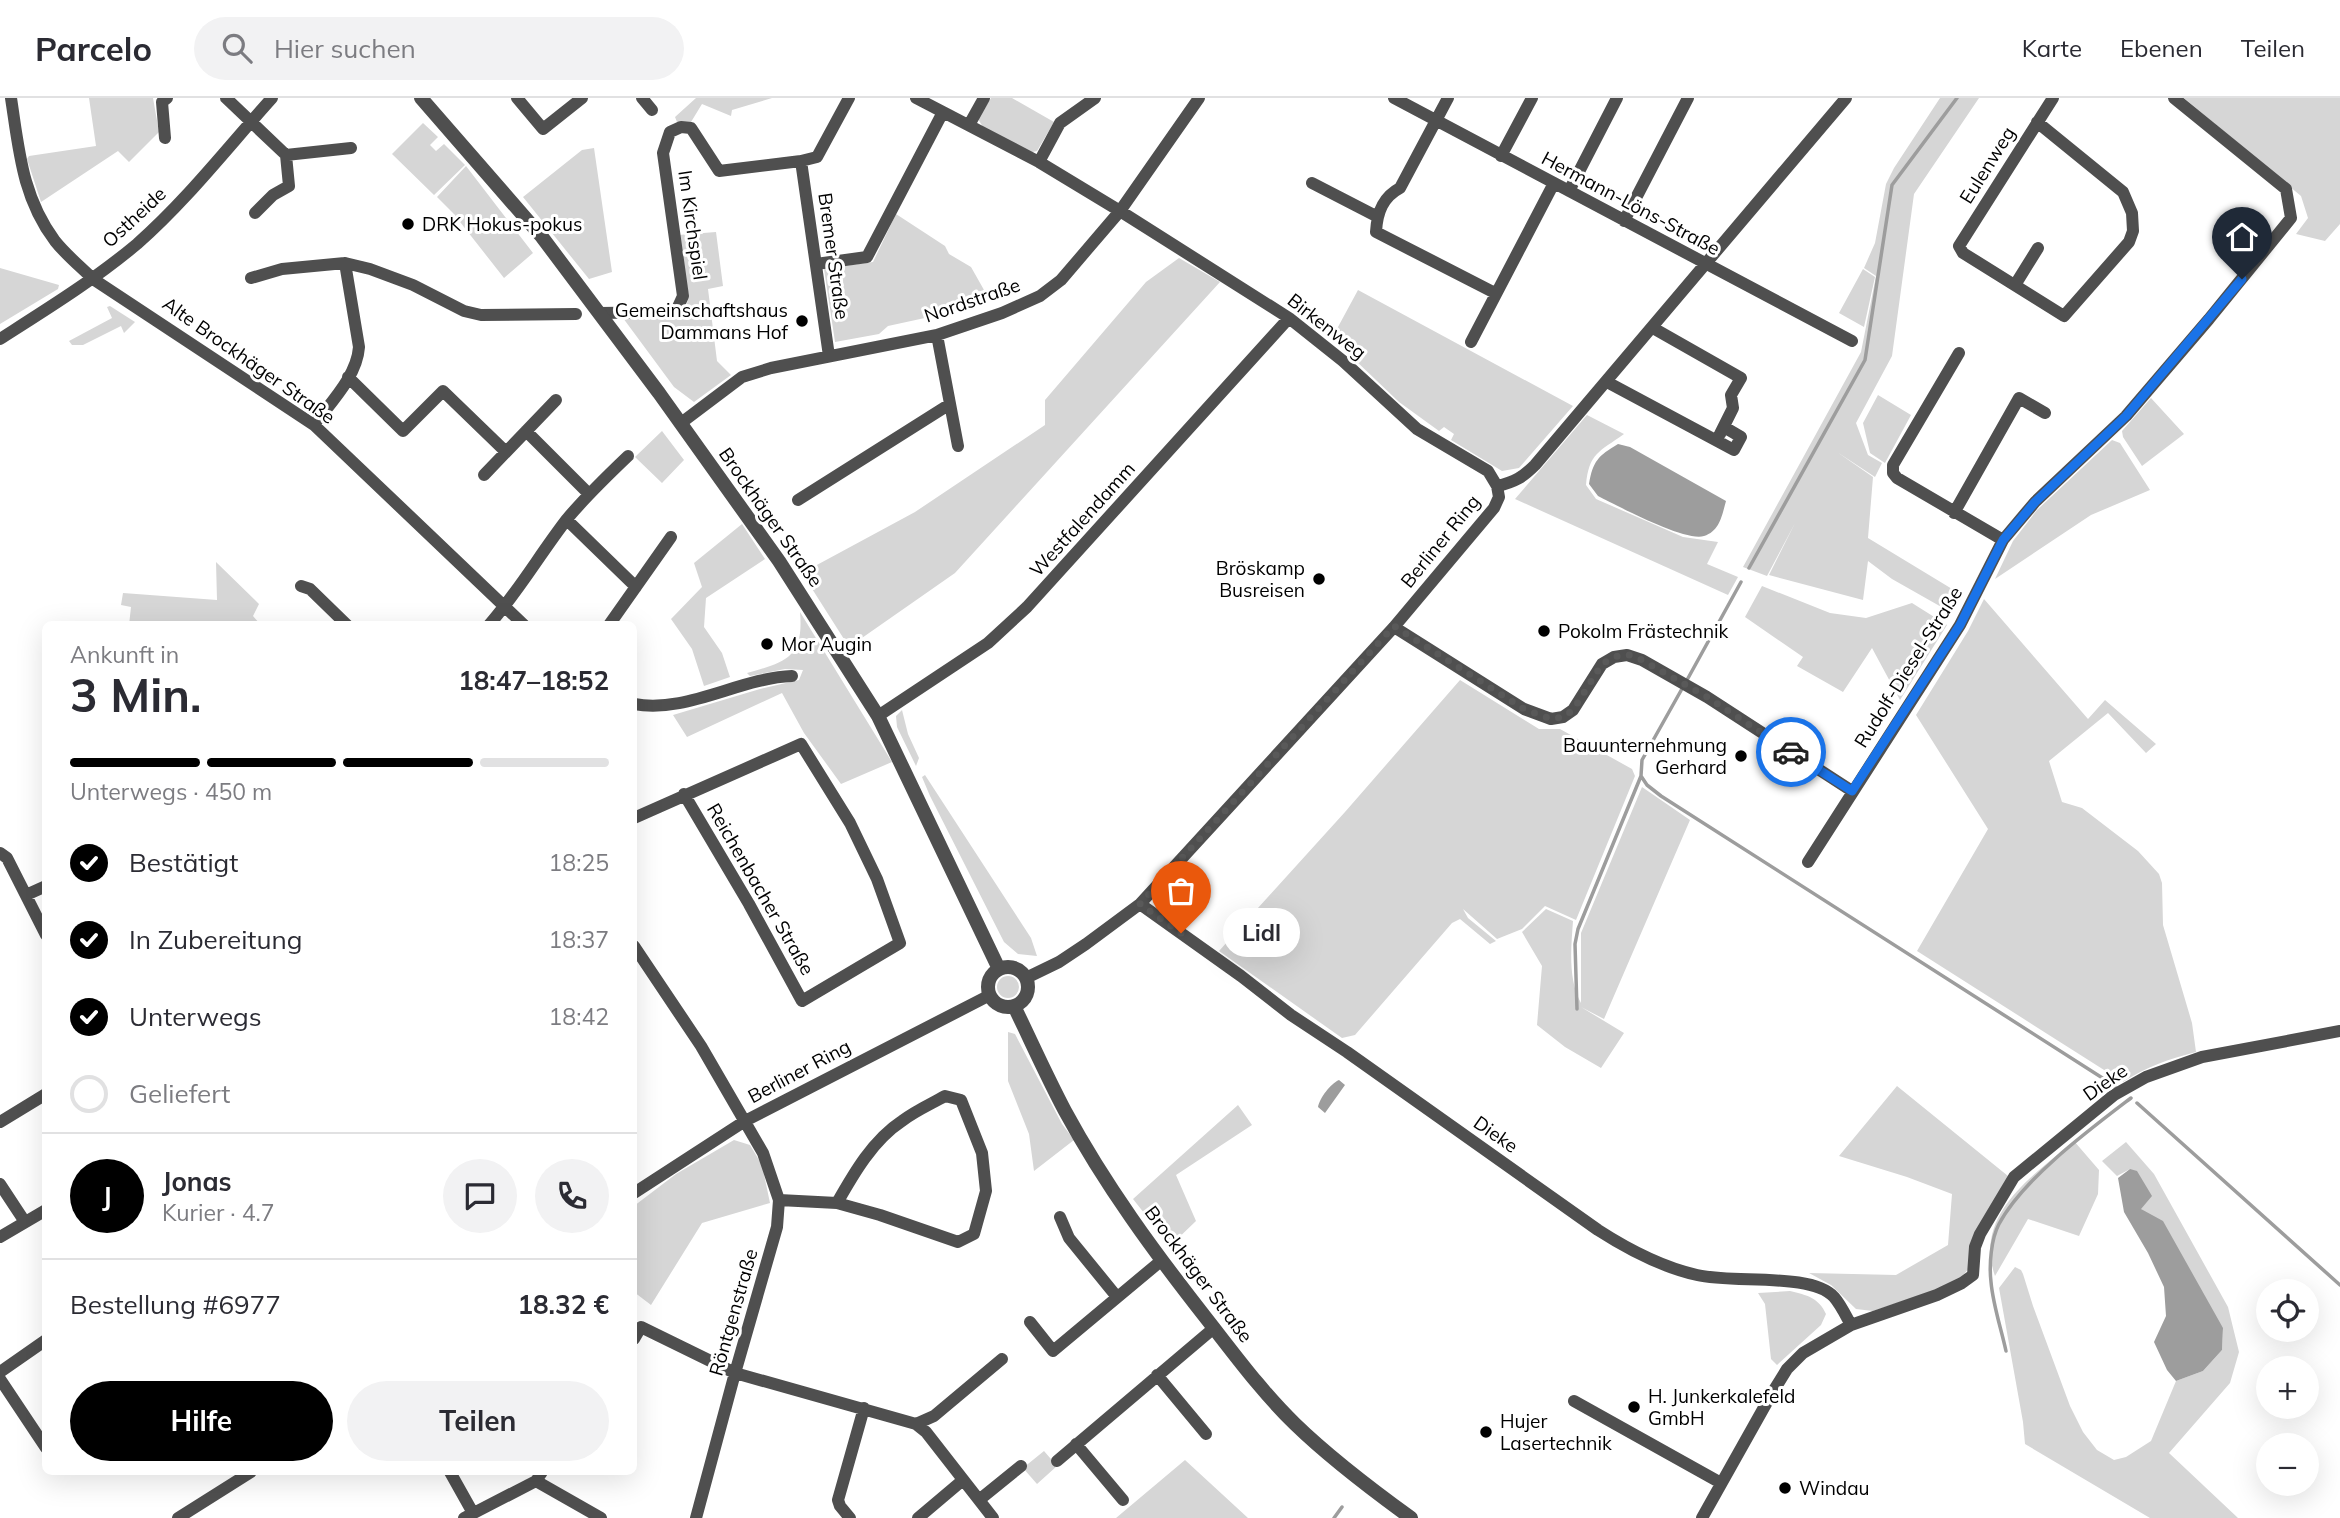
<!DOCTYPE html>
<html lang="de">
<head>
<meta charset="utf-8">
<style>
  body { margin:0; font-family:Mulish,sans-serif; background:#f2f2f3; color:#2b2b33; height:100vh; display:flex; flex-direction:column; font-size:26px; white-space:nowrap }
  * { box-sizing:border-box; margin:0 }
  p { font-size:23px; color:#7c7c81 }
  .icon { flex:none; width:38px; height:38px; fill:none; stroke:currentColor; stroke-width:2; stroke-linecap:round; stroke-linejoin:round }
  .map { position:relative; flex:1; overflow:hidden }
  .details { position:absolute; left:42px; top:523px; width:595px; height:854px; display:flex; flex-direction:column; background:#fff; border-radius:10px; box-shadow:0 7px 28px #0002 }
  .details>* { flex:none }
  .controls { position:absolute; left:2256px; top:1181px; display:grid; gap:14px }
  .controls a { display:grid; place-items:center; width:63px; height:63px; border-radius:50%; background:#fff; box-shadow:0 7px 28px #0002; font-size:35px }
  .pin { position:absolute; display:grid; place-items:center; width:60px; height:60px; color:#fff; margin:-72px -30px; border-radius:50% 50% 50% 0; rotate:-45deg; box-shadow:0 0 7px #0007 }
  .pin .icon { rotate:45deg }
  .courier { position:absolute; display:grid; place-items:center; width:70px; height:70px; margin:-35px; border:5px solid #1a73e8; border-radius:50%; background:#fff; color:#222; box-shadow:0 2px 9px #0007 }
  .bubble { position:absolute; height:49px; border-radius:24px; background:#fff; box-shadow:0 7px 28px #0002; font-size:23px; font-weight:700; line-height:49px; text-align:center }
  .headline em { font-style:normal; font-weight:700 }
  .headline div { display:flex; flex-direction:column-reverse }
  .headline { display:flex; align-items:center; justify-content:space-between; height:119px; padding:0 28px }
  h1 { font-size:46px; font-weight:700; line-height:52px }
  .bar { display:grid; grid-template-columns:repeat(4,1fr); gap:10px 7px; align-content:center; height:84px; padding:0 28px }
  .bar i { height:9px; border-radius:5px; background:#e1e1e2 }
  .bar .selected { background:#000 }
  .bar p { grid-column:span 4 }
  .line { display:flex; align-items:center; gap:18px; padding:0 28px; border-top:2px solid #e1e1e2 }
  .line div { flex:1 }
  .round { display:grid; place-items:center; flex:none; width:74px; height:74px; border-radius:37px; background:#f2f2f3 }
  ol { padding:0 28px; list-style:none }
  li { display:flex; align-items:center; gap:21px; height:77px }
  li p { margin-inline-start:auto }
  li .icon { padding:7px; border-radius:50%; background:#000; color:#fff; stroke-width:4 }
  li:last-child { color:#7c7c81 }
  li i { width:38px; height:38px; border:4px solid #e1e1e2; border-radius:50% }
  .primary-button { display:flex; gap:14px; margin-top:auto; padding:14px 28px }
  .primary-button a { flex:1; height:80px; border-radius:42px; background:#000; color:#fff; font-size:28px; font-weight:700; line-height:80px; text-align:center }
  .primary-button a+a { background:#f2f2f3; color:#2b2b33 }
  header { display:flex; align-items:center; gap:42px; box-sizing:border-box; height:98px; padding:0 35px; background:#fff; border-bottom:2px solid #e1e1e2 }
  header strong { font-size:33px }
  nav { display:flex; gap:38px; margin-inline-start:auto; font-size:24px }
  .search { width:490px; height:63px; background:#f2f2f3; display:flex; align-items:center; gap:18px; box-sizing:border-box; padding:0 24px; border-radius:38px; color:#7c7c81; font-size:26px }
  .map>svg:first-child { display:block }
</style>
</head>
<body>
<header>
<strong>Parcelo</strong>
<div class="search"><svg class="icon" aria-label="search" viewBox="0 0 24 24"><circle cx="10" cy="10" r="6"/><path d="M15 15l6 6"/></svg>Hier suchen</div>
<nav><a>Karte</a><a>Ebenen</a><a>Teilen</a></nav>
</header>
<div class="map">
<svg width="2340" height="1420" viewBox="0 0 2340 1420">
  <rect width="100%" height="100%" fill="#fff"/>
  <!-- green -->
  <path fill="#d6d6d6" d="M89 0H153L159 34 129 64 118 53 41 104 27 61 29 58 96 48Z
    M696 0H772L732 12 731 18 702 6 691 24H677L675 19Z
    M991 0H1012L1054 24 1037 53 1028 55 983 29 978 21Z
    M1940 0H1979L1914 96 1892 258 1856 325 1868 357 1882 365 1875 379 1837 354 1873 379 1868 440 1962 497 1952 515 1892 481 1868 463 1863 502 1769 477 1795 425 1767 478 1743 469 1861 254 1876 178 1864 170 1875 145 1886 86 1894 70Z
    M2184 0H2340V126L2325 143 2296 136 2308 120 2301 98Z
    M423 25 438 39 430 47 436 53 444 46 465 67 434 97 392 56Z
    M594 50 612 174 589 181 523 99 582 52Z
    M466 68 533 155 504 180 453 115 437 99Z
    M896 116 945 148 949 156 971 169 988 199 934 218 888 228 879 236 835 244 824 171 873 164Z
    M716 134 723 188 708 191 717 263 731 277 694 304 674 289 623 220 683 218 689 199 678 137Z
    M1179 160 1220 184 955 475 849 549 802 475 915 414 1045 327V302L1146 184Z
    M0 170 59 187 58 191 0 226Z
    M1863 171 1875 179 1864 229 1839 215Z
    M1358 192 1573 308 1519 370 1502 373 1451 342 1454 336 1444 329 1439 333 1399 304 1332 240Z
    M110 208 135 224 124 235 121 228 83 247H72L69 243 112 220 107 209Z
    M1878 297 1911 317 1885 365 1870 355 1863 325Z
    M2151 300 2184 336 2142 368 2123 339 2122 333Z
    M1587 317 1624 336C1599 354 1589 355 1586 387L1596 401 1683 439 1718 444 1707 466 1738 479 1728 497 1515 401Z
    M662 333 684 362 662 385 635 359Z
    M2112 342 2120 345 2150 392 2091 417 1995 481 2013 443 2037 412Z
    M742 426 765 461 706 500 704 529 722 555 730 579 704 588 692 551 671 521 702 489 694 465Z
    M216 464 259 506 253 518 261 527H129L131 509 121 507 123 495 217 502Z
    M1762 488 1830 515 1866 520 1912 505 1947 527 1900 602 1872 550 1843 594 1797 568 1803 559 1745 519Z
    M1984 501 2088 621 2105 602 2156 646 2146 655 2108 615 2049 663 2062 704 2082 710 2138 753 2159 776 2162 785 2163 827 2192 925 2196 954C2169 961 2146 969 2123 984L1917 853 1988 731 1916 617 1968 533Z
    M800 514 892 664 841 686 804 635 782 595 687 639 673 617 760 591 799 582 803 572 785 571 750 578 747 575C786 564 804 560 800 514Z
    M1460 582 1539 631H1560L1632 671 1635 678 1576 822 1545 808 1522 831 1497 841 1463 811 1468 820 1496 843 1490 846 1460 821 1452 825 1355 937 1342 940 1219 853 1345 714Z
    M902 612 908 636 919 660 916 668 897 629 896 618Z
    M925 677 1031 840 1037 858 1018 856 1004 844 930 698 922 679Z
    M1642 689 1690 722 1604 921 1581 909 1624 935 1601 970 1565 949 1537 927 1542 868 1522 834 1546 811 1573 823C1571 850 1568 882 1581 905V835Z
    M997 889a11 11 0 1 1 22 0a11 11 0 1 1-22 0Z
    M1008 934 1015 936 1062 1026 1074 1042 1034 1073 1029 1036 1008 983Z
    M1897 988 2008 1078 1969 1170 1961 1180 1945 1189 1873 1213 1856 1211 1831 1187 1809 1175 1896 1177 1948 1147 1952 1096 1907 1079 1839 1058Z
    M1238 1007 1252 1027 1176 1077 1196 1123 1170 1148 1133 1101Z
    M734 1042 750 1047 762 1067 770 1105 702 1125 651 1207 634 1194V1108L676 1076Z
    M2074 1043 2099 1072 2098 1096 2079 1138 2028 1121 1995 1178C1973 1116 2034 1077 2074 1043Z
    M2126 1044 2154 1076 2228 1209 2239 1254 2230 1285 2169 1355 2238 1420H2150L2025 1346 2023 1324 1999 1190 2015 1169 2021 1172 2023 1176 2033 1208 2070 1308 2083 1334 2097 1352 2114 1362 2126 1359 2151 1343 2176 1283 2203 1273 2222 1252 2223 1231 2141 1111 2130 1071 2117 1078 2102 1063Z
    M1790 1193C1807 1197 1819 1200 1826 1216L1821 1227 1777 1267 1771 1261 1765 1206 1758 1195Z
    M1044 1353 1057 1368 1037 1386 1023 1370Z
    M1185 1362 1248 1420H1116Z"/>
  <!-- water -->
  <path fill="#9d9d9d" d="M1618 346 1630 349 1726 403C1722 417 1720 433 1704 438 1685 444 1618 408 1598 398L1589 386C1593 363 1598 358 1618 346Z
    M1339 982 1345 987 1325 1015 1318 1009C1320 1000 1330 986 1339 982Z
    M2130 1071 2137 1073 2152 1098 2141 1111 2163 1123 2223 1230 2222 1252 2203 1273 2176 1283 2167 1272 2154 1244 2166 1218 2164 1189 2148 1155 2124 1114 2118 1080Z"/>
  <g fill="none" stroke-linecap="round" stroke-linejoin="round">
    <!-- stream -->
    <path stroke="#9d9d9d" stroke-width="3.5" d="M1749 470 1865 262 1892 87 1957 0
      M1687 582 1741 484
      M1683 589 1642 662 1641 678 1647 687 1661 698 2115 988
      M1577 911 1575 846 1578 831 1641 678
      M2137 1005 2340 1187
      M2006 1253C2001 1230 1993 1207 1991 1184 1989 1167 1991 1141 1999 1126 2023 1081 2089 1032 2131 1000
      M1334 1420 1342 1409"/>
    <!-- minor -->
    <path stroke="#4f4f4f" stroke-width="12" d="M11 0C19 52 22 99 55 143 66 157 81 169 93 181L314 327 524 527
      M226 0 286 57 289 88 273 97 255 115
      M517 0 543 31 582 0
      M642 0 652 12
      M916 0 1039 64 1120 113 1289 220 1343 263 1417 331 1488 373 1497 388 1499 399 1494 410 1394 529 1140 806 1086 846 1059 864 1026 880
      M1394 0 1852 243
      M1448 0 1400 90C1383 99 1377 114 1376 134L1495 195
      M2037 24 2123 94 2132 115 2133 133 2129 144 2064 218 1963 155 1959 148 2053 0
      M969 27 984 0
      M165 40 162 4 167 0
      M286 57 351 50
      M1501 58 1532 0
      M801 63 829 258
      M1039 64 1060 25 1095 0
      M1312 85 1376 118
      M1569 93 1617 0
      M1624 123 1688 0
      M816 166 867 159 943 14
      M251 180 282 171 345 165 370 171 413 187 464 213 481 217 576 216
      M2015 187 2038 150
      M600 215 672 214 678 209 683 198 663 55 670 34 681 29 691 30 719 73 801 63 817 59 849 0
      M1653 230 1741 280 1731 297 1733 310 1720 336
      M937 237 958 348
      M0 241C47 211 94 182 137 146 187 102 228 49 272 0
      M1471 244 1554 85
      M1959 255 1893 367V375L1897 380 2003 442
      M348 279 403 333 443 293 506 354
      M1607 284 1734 352 1741 339 1724 329
      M681 325 742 279 771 270 937 237 1002 215 1040 198 1061 182 1120 113 1199 0
      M314 327C331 304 357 278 359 249L345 165
      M526 333 589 396
      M484 377 556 302
      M1497 388C1515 384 1523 379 1535 367L1846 0
      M798 402 950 306
      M1954 415 2019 300 2045 315
      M567 422 636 489
      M301 488 310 491 347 527
      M489 527C518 494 540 456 567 421 586 398 607 378 628 358
      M609 527 671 439
      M1394 529 1524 611 1551 621 1563 619 1573 612 1602 566 1614 559 1627 557 1642 562 1707 599 1852 693
      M634 606C686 616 739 580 792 578
      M878 618 988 545 1027 509 1289 220
      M634 720 801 646 850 725 877 781 900 845 802 903 749 806 684 696
      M0 755 7 760 46 837
      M1808 764 1960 527 2003 442 2035 404 2126 318 2209 221 2291 120 2286 91 2174 0
      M26 797 46 788
      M1140 806 1241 878 1291 917 1347 954 1598 1132C1629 1152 1661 1169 1697 1177 1733 1186 1811 1174 1834 1199 1841 1207 1846 1218 1851 1227
      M634 848 701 948 763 1055 779 1102 777 1129 735 1275 696 1420
      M0 1024 46 996
      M0 1086 25 1124
      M634 1095 745 1023 990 897
      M779 1102 837 1105 880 1117 958 1144 974 1136 986 1093 982 1055 961 1002 945 998C931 1006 915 1013 902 1023 873 1042 854 1075 837 1105
      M1060 1119 1069 1140 1117 1199
      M0 1139 46 1112
      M1030 1224 1053 1253 1162 1162
      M634 1241 641 1229 735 1275 916 1326 934 1318 1002 1261
      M0 1274 46 1242
      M1157 1277 1206 1336
      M0 1281 46 1350
      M1574 1303 1721 1385
      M916 1326 926 1334 993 1420
      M1076 1346 1123 1402
      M1057 1363 1214 1230
      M450 1374 473 1415
      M536 1383 601 1420
      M979 1402 1021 1368
      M178 1420 251 1374
      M464 1420 536 1383 542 1374
      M850 1420 840 1408 838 1402 864 1310
      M918 1420 963 1382
      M1702 1420 1771 1297 1787 1271 1803 1255 1851 1227 1937 1197 1962 1185 1973 1177 1975 1149 1980 1136 2014 1079 2114 997 2146 979 2202 959 2340 933"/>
    <!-- tertiary -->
    <path stroke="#4f4f4f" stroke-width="14" d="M421 0 542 139 659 295 779 463 878 618 999 871
      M988 889a20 20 0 1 1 40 0a20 20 0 1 1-40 0Z
      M1014 908C1031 943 1047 979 1065 1013 1105 1087 1155 1155 1206 1220 1235 1257 1262 1294 1295 1326 1331 1361 1371 1391 1411 1420"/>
  </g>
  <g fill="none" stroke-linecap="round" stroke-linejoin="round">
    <!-- done -->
    <path stroke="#595959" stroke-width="7" stroke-dasharray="0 12.6" d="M1181 835 1140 806 1394 528 1524 611 1551 621 1563 619 1573 612 1602 566 1614 559 1627 556 1642 562 1707 599 1791 654"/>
    <!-- route -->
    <path stroke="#1a73e8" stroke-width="9" d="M1791 654 1852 693 1960 527 2003 442 2035 404 2126 318 2242 181"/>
  </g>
  <!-- markers -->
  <g fill="#000" stroke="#fff" stroke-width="2.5">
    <circle cx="408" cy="126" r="7"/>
    <circle cx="802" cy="223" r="7"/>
    <circle cx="1319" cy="481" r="7"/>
    <circle cx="1544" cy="533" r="7"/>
    <circle cx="767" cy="546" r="7"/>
    <circle cx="1741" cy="658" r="7"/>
    <circle cx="1634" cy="1309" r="7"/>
    <circle cx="1486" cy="1334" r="7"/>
    <circle cx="1785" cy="1390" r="7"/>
  </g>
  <g text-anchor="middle" stroke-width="6" stroke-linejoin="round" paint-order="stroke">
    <!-- street labels -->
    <g font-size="19" fill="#000" stroke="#fff">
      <text transform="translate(1987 67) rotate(-58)" y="7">Eulenweg</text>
      <text transform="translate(1631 105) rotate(28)" y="7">Hermann-Löns-Straße</text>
      <text transform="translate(134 119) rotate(-43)" y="7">Ostheide</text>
      <text transform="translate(693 127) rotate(82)" y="7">Im Kirchspiel</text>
      <text transform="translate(834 158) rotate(82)" y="7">Bremer Straße</text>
      <text transform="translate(972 202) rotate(-19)" y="7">Nordstraße</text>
      <text transform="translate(1327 228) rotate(38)" y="7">Birkenweg</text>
      <text transform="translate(249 262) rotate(35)" y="7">Alte Brockhäger Straße</text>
      <text transform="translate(771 419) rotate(55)" y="7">Brockhäger Straße</text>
      <text transform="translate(1082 421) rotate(-48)" y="7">Westfalendamm</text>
      <text transform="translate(1440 443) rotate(-51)" y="7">Berliner Ring</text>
      <text transform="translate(1908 569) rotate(-58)" y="7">Rudolf-Diesel-Straße</text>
      <text transform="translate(761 791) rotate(60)" y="7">Reichenbacher Straße</text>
      <text transform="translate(799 973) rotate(-28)" y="7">Berliner Ring</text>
      <text transform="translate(2105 984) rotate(-35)" y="7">Dieke</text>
      <text transform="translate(1496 1036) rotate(35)" y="7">Dieke</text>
      <text transform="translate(1199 1176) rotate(53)" y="7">Brockhäger Straße</text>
      <text transform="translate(733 1214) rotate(-74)" y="7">Röntgenstraße</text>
    </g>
    <!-- poi labels -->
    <g font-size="19" fill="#000" stroke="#fff" text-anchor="start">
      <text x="422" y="133">DRK Hokus-pokus</text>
      <text x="788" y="219" text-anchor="end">Gemeinschaftshaus<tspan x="788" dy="22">Dammans Hof</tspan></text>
      <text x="1305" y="477" text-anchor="end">Bröskamp<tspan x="1305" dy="22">Busreisen</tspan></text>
      <text x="1558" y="540">Pokolm Frästechnik</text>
      <text x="781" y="553">Mor Augin</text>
      <text x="1727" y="654" text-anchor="end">Bauunternehmung<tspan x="1727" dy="22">Gerhard</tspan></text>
      <text x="1648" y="1305">H. Junkerkalefeld<tspan x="1648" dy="22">GmbH</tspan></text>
      <text x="1500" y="1330">Hujer<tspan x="1500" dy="22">Lasertechnik</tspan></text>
      <text x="1799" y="1397">Windau</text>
    </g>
  </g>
</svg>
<div class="controls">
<a><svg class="icon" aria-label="locate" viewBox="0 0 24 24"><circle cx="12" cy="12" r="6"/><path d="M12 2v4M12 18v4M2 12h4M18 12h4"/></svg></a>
<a>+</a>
<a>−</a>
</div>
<div class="pin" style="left:1181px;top:835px;background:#ea580c"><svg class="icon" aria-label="bag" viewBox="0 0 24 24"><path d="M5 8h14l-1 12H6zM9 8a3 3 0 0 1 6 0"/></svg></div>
<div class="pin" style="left:2242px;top:181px;background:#1f2937"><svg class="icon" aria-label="home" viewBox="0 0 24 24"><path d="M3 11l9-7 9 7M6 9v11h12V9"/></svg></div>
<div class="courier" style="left:1791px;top:654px"><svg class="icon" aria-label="car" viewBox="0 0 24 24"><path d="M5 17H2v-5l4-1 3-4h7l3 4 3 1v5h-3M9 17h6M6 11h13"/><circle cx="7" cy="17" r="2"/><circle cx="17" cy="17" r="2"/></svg></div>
<div class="bubble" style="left:1223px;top:810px;width:77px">Lidl</div>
<section class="details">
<div class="headline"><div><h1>3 Min.</h1><p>Ankunft in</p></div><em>18:47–18:52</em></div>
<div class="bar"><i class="selected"></i><i class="selected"></i><i class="selected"></i><i></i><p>Unterwegs · 450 m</p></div>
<ol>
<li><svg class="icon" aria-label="check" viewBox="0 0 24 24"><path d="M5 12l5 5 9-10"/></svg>Bestätigt<p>18:25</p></li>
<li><svg class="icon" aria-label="check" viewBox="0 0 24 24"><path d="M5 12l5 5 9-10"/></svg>In Zubereitung<p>18:37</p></li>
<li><svg class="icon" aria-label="check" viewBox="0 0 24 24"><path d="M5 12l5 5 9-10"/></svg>Unterwegs<p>18:42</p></li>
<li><i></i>Geliefert</li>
</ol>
<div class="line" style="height:126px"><b class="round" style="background:#000;color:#fff">J</b><div><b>Jonas</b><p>Kurier · 4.7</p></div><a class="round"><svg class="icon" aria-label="chat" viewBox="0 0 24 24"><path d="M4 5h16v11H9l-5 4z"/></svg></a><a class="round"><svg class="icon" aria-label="phone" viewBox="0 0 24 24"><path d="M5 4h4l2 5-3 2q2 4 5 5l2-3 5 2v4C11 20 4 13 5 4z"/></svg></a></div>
<div class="line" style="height:91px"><div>Bestellung #6977</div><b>18.32 €</b></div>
<div class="primary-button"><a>Hilfe</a><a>Teilen</a></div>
</section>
</div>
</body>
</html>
